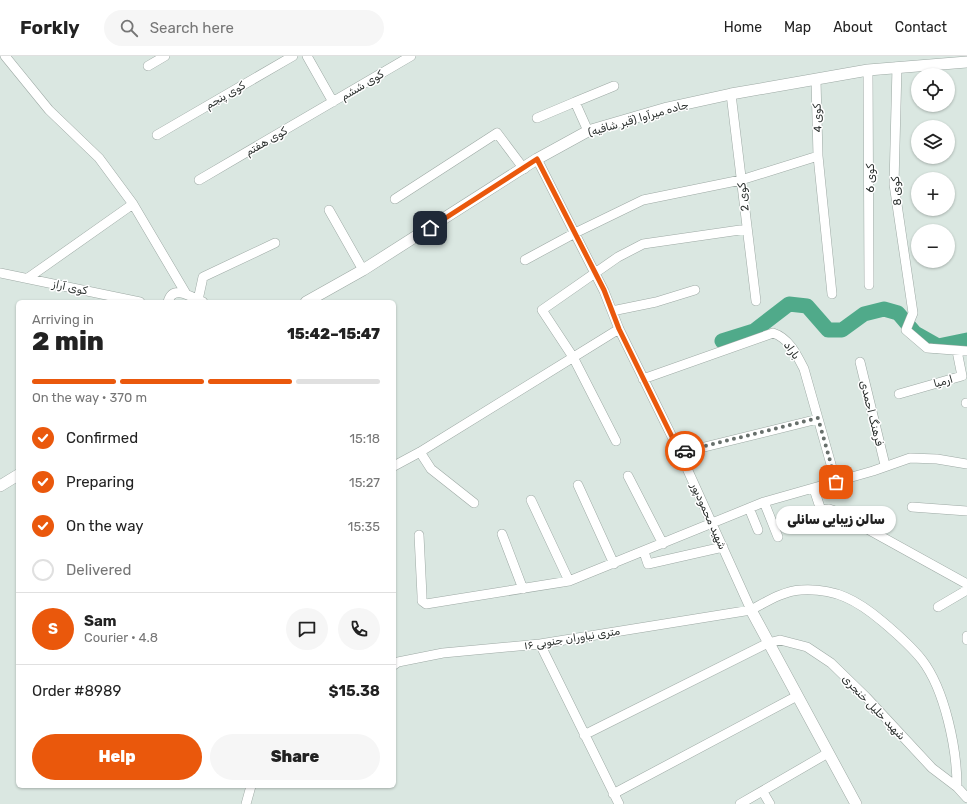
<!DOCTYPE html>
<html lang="en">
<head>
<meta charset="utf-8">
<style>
  body { margin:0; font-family:Rubik,Vazirmatn,sans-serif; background:#f6f6f6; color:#222; height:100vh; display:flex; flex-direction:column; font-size:15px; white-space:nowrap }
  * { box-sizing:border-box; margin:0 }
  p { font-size:13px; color:#767676 }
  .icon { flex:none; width:22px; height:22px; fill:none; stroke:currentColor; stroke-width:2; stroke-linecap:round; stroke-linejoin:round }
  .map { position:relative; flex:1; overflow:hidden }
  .sheet { position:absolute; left:16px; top:244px; width:380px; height:488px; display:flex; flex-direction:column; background:#fff; border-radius:6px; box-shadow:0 1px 3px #0004 }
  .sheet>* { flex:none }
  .controls { position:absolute; left:911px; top:12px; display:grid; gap:8px }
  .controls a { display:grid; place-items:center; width:44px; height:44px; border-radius:50%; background:#fff; box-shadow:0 1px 3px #0004; font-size:20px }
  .pin { position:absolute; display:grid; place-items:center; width:34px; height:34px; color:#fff; margin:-17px; border-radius:8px; box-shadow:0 2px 6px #0006 }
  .courier { position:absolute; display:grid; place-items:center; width:40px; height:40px; margin:-20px; border:3px solid #ea580c; border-radius:50%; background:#fff; color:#222; box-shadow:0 1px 5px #0007 }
  .bubble { position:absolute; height:28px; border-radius:14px; background:#fff; box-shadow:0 1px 3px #0004; font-size:13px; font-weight:800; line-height:28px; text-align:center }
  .overview em { font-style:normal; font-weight:800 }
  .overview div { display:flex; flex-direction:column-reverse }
  .overview { display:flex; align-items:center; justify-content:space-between; height:68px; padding:0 16px }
  h1 { font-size:26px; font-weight:800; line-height:30px }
  .bar { display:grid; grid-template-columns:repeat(4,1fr); gap:6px 4px; align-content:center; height:48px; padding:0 16px }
  .bar i { height:5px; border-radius:3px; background:#e0e0e0 }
  .bar .selected { background:#ea580c }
  .bar p { grid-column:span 4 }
  .line { display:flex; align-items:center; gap:10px; padding:0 16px; border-top:1px solid #e0e0e0 }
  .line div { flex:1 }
  .round { display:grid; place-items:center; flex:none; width:42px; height:42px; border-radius:21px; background:#f6f6f6 }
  ol { padding:0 16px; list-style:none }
  li { display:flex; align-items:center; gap:12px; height:44px }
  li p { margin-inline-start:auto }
  li .icon { padding:4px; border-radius:50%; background:#ea580c; color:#fff; stroke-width:4 }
  li:last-child { color:#767676 }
  li i { width:22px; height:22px; border:2px solid #e0e0e0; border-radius:50% }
  .cta { display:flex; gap:8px; margin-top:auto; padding:8px 16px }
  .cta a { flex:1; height:46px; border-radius:24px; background:#ea580c; color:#fff; font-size:16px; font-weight:800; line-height:46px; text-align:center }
  .cta a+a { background:#f6f6f6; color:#222 }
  header { display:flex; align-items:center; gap:24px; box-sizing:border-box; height:56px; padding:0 20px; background:#fff; border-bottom:1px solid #e0e0e0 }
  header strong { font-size:19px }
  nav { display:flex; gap:22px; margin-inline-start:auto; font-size:14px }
  .search { width:280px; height:36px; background:#f6f6f6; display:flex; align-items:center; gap:10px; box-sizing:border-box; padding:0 14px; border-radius:22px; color:#767676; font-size:15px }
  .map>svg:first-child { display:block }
</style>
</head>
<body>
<header>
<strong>Forkly</strong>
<div class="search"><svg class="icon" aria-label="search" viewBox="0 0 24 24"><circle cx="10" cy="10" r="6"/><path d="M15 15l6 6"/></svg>Search here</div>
<nav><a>Home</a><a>Map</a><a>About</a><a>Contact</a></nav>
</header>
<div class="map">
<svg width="967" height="748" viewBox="0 0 967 748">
  <rect width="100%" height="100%" fill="#dae7e1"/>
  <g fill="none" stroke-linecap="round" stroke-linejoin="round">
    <!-- river -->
    <path stroke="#50aa8a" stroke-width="15" d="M722 285 754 275 789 248 807 250 828 274H842L864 258 884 253 898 257 915 277 938 290 967 284"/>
    <!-- minor casing -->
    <g stroke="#9da9a4" stroke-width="10">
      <path id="minor" d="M5 0 49 54 99 102 133 148 185 236
        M307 0 333 46
        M148 10 165 0
        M897 11 894 128 913 257 906 274 927 292 967 295
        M868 14 869 229
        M816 24 818 100 832 238
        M731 38 756 245
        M575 46 614 30
        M537 62 575 46 588 75
        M157 79 293 0
        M537 103 604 235 619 273 680 397 751 554
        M199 124 411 0
        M395 143 497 77 524 113
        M329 154 363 214
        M525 204 575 177 643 144 741 124 818 100
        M0 217 140 246
        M28 222 133 148
        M198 244 203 221 275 187
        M168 246C173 227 193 242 203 246
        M612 255 656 246 695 234
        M860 306 885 409
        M643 323 773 277C789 282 797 299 804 313L836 426
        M899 338 962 320 957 295
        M966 347H967
        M616 385 573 301 542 254 618 201 643 188 747 173
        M420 396 431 413 474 447
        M680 397 818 363
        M394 410 420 396 619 273
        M628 420 663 488
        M578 429 614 508
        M814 433 827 473
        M531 444 569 525
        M764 446 778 481
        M912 451 967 455
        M749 452 758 474
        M821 454 829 453 835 455 967 528
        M502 478 523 533
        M419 479 422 540V545L426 548 569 525 764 446 873 415 910 402 937 403 967 408
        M644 496 648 508 723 491
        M938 551 967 534
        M967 580V584
        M540 588 619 748
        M394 609 398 606 443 597 540 588 751 554C766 546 783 535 801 534 835 532 857 544 883 566 896 577 911 590 922 604 945 634 957 693 957 731
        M584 679 768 587 780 584 807 591 831 607 866 641 932 712 957 731 967 742
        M763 736 770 748
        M613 738 797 640
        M246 748 251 730
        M740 748 828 697"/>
    </g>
    <!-- tertiary casing -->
    <g stroke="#9da9a4" stroke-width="12">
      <path id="tertiary" d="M306 246 363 214 537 103 588 75 667 52 731 38 868 14 967 6
        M0 430 18 419
        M751 554 856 748"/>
    </g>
    <!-- minor -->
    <use href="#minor" stroke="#fff" stroke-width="9"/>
    <!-- tertiary -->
    <use href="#tertiary" stroke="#fff" stroke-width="11"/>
  </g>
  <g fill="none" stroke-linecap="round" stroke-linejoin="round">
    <!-- done -->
    <path stroke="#676f6b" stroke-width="4" stroke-dasharray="0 7.2" d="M685 395 818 362 836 426"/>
    <!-- route -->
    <path stroke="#ea580c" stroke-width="5" d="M430 172 537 103 604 234 619 273 680 397 685 395"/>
  </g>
  <g text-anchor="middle" stroke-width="3" stroke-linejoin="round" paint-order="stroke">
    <!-- street labels -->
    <g font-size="11" fill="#292e2c" stroke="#fff">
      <text transform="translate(362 29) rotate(-31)" y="4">کوی ششم</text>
      <text transform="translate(225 39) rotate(-30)" y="4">کوی پنجم</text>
      <text transform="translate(638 62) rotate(-16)" y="4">جاده میرآوا (قبر شافیه)</text>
      <text transform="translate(817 62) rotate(-92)" y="4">کوی 4</text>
      <text transform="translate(266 85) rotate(-30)" y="4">کوی هفتم</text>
      <text transform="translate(870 122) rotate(-90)" y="4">کوی 6</text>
      <text transform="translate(896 135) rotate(-95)" y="4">کوی 8</text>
      <text transform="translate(743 141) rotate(-97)" y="4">کوی 2</text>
      <text transform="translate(70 231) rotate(12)" y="4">کوی آراز</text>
      <text transform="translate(792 294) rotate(54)" y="4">باراد</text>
      <text transform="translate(943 325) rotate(-16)" y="4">ارمیا</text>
      <text transform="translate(872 357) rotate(76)" y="4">فرهنگ احمدی</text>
      <text transform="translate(709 460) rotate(66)" y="4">شهید محمودپور</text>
      <text transform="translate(572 582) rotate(-9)" y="4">۱۶ متری نیاوران جنوبی</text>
      <text transform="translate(874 651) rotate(46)" y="4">شهید خلیل خنجری</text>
    </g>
  </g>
</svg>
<div class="controls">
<a><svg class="icon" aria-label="locate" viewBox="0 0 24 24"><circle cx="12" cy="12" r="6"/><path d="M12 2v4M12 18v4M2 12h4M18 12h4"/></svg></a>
<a><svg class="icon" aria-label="layers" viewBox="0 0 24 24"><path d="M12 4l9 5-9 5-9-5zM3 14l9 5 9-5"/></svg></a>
<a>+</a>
<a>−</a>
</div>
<div class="pin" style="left:836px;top:426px;background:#ea580c"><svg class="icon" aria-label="bag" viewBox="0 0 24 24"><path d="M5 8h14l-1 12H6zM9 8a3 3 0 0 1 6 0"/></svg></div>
<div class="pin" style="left:430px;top:172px;background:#1f2937"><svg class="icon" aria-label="home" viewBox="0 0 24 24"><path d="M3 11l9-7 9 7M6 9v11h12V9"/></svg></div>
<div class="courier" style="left:685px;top:395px"><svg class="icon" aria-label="car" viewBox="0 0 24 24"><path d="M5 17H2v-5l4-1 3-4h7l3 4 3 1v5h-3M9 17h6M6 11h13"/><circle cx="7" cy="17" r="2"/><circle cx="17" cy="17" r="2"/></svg></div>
<div class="bubble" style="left:776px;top:450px;width:120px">سالن زیبایی سانلی</div>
<section class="sheet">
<div class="overview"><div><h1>2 min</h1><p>Arriving in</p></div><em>15:42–15:47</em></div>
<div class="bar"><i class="selected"></i><i class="selected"></i><i class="selected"></i><i></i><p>On the way · 370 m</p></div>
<ol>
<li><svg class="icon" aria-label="check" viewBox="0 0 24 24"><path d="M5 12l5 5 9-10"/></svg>Confirmed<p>15:18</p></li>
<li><svg class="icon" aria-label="check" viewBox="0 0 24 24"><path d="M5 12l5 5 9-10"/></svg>Preparing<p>15:27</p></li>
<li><svg class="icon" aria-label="check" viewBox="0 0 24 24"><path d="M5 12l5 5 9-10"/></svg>On the way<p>15:35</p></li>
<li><i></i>Delivered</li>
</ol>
<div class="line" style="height:72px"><b class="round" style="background:#ea580c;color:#fff">S</b><div><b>Sam</b><p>Courier · 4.8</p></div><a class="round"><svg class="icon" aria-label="chat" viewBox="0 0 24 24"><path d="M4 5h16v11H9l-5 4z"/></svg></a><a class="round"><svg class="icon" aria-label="phone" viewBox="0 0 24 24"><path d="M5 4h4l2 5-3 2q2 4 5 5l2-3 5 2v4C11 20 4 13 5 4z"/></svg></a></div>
<div class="line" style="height:52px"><div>Order #8989</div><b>$15.38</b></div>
<div class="cta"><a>Help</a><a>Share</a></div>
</section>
</div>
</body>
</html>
